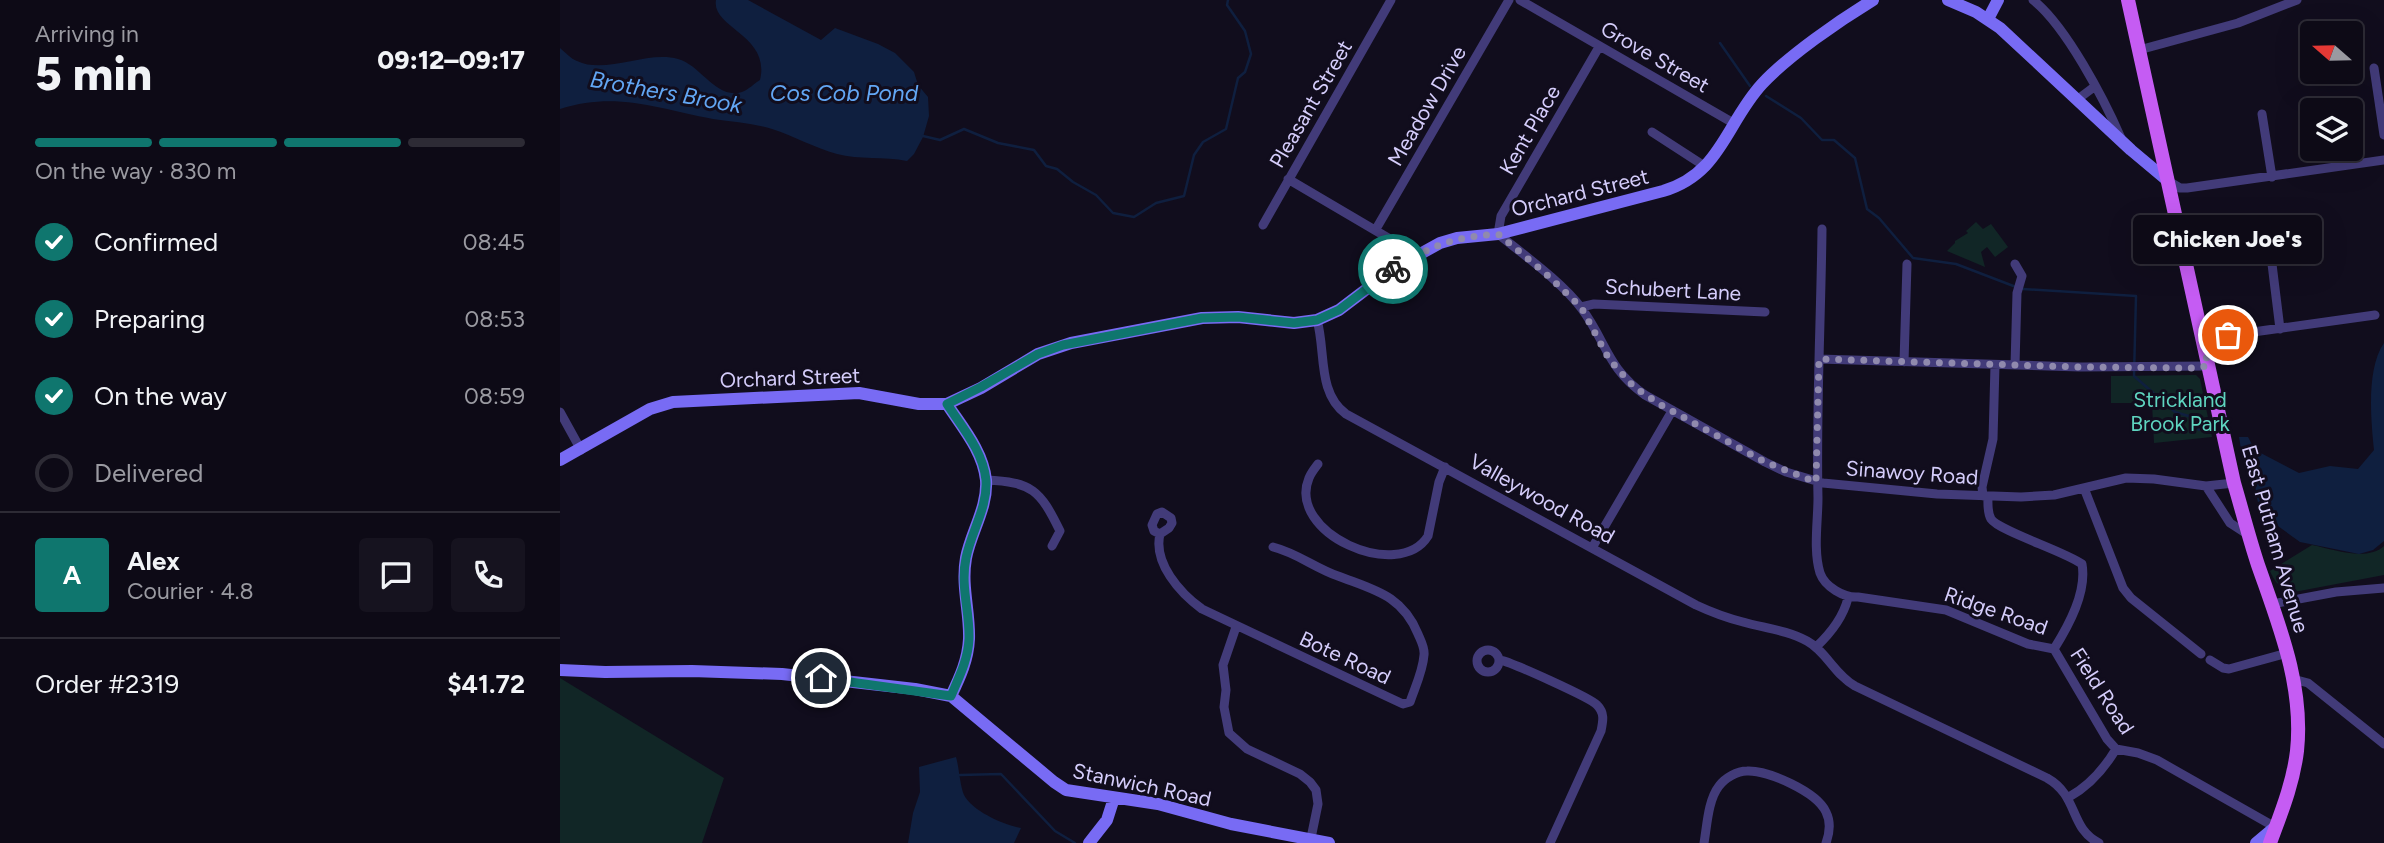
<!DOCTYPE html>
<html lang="en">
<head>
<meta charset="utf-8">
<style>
  body { margin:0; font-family:Figtree,sans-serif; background:#16131f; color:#f1f3f6; height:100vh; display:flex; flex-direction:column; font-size:26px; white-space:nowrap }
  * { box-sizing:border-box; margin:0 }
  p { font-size:23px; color:#9a9aa1 }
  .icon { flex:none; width:38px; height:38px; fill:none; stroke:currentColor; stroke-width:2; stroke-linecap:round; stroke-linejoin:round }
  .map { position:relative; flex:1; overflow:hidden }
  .details { display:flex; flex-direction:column; background:#0d0a16; width:560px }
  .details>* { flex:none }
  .needle { width:46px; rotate:290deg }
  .fabs { position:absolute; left:1740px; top:21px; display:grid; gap:14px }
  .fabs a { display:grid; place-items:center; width:63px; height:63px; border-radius:7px; background:#0d0a16; box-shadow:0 7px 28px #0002,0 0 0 2px #2d2b35; font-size:35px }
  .pin { position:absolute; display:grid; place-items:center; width:60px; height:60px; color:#fff; margin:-30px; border:4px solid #fff; border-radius:50%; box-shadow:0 2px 7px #0007 }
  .courier { position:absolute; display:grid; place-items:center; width:70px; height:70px; margin:-35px; border:5px solid #0f766e; border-radius:50%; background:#fff; color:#222; box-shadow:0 2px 9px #0007 }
  .bubble { position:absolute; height:49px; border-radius:7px; background:#0d0a16; box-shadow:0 7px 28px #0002,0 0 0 2px #2d2b35; font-size:23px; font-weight:800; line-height:49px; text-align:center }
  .overview em { font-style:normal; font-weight:800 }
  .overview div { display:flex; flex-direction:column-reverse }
  .overview { display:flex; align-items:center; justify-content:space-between; height:119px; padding:0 35px }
  h1 { font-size:46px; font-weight:800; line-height:52px }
  .bar { display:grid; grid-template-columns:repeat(4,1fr); gap:10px 7px; align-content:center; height:84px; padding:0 35px }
  .bar i { height:9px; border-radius:5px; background:#2d2b35 }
  .bar .active { background:#0f766e }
  .bar p { grid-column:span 4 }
  .line { display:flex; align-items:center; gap:18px; padding:0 35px; border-top:2px solid #2d2b35 }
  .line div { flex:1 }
  .round { display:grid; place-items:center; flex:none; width:74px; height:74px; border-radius:7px; background:#16131f }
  ol { padding:0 35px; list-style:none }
  li { display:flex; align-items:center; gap:21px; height:77px }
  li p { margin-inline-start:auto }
  li .icon { padding:7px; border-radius:50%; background:#0f766e; color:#fff; stroke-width:4 }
  li:last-child { color:#9a9aa1 }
  li i { width:38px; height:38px; border:4px solid #2d2b35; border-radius:50% }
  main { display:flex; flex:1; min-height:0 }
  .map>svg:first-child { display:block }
</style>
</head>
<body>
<main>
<section class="details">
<div class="overview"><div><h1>5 min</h1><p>Arriving in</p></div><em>09:12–09:17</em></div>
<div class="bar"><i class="active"></i><i class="active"></i><i class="active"></i><i></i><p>On the way · 830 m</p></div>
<ol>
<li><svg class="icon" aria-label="check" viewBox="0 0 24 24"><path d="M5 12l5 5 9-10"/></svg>Confirmed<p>08:45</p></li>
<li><svg class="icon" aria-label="check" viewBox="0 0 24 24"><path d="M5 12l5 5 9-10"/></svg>Preparing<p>08:53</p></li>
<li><svg class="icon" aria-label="check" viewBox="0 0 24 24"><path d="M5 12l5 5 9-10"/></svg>On the way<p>08:59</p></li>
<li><i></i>Delivered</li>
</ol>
<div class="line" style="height:126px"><b class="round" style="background:#0f766e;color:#fff">A</b><div><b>Alex</b><p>Courier · 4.8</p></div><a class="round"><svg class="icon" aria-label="chat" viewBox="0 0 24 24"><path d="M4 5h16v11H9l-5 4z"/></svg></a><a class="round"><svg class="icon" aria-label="phone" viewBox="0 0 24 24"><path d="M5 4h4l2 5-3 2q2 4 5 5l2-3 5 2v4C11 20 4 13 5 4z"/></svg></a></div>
<div class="line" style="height:91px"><div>Order #2319</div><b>$41.72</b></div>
</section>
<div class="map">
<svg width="1824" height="843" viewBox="0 0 1824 843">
  <rect width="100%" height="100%" fill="#110d1d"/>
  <!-- green -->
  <path fill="#112626" d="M1416 222 1423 229 1431 224 1448 247 1435 257 1427 247 1421 252 1425 267 1387 251 1395 243V241L1408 233 1406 231Z
    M1636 375 1640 379 1652 437 1594 443 1592 403H1551V376Z
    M1752 545C1772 549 1807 562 1824 546V575L1734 592C1721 590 1715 583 1710 571Z
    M0 678 164 778 142 843H0Z"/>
  <!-- water -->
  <path fill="#0f1f3f" d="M156 0H188L261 40 275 28 318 44 335 53 354 72 358 85 368 97 369 116 363 137 354 154 347 161C324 156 299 160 277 154 255 148 234 136 212 129 193 123 173 122 153 119 98 109 57 91 0 109V48C5 52 11 59 17 61 46 75 87 50 118 59 141 65 156 100 182 92 188 90 195 83 200 80 211 35 151 28 156 0Z
    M1824 343V541L1813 550 1799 554 1740 542 1704 516 1698 503 1694 479 1681 449 1679 437H1688L1695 450 1739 473 1770 466 1798 469 1814 450C1811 420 1806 369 1824 343Z
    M396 757C399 767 400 786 404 795 412 811 444 825 461 828L454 843H348L353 813 360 792 359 767Z"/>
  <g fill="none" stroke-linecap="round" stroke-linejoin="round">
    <!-- stream -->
    <path stroke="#0f1f3f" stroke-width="2.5" d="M1160 43 1190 86
      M1206 96 1241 118 1262 140H1274L1295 158 1307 209 1319 218 1353 258 1396 264 1456 287
      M363 136 380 140 404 129 438 143 474 150 486 166 497 169 513 182 536 195 553 213 574 217 596 203 624 196 634 155 643 142 666 129 678 78 685 72 691 54 685 31 667 5 668 0
      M1463 289 1576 296 1574 376 1615 412 1632 417 1639 430
      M400 775 441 774 495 831 515 843"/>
    <!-- street -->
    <path stroke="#423b79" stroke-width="9" d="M960 0 1175 124
      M1473 0C1506 26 1544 99 1561 138
      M1039 47 941 216 938 234C964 255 1003 283 1022 309 1047 343 1047 368 1085 395L1205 462 1226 472 1263 483 1377 494 1461 497 1494 495 1566 478 1594 479 1646 486 1674 483
      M1579 50 1678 23 1737 0
      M1814 68 1824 135
      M1518 99 1534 87
      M1702 114 1712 177
      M1092 132 1146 167
      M728 179 857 255
      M1608 181 1620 188H1627L1824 160
      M703 225 831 0
      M816 229 949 0
      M1262 229C1261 319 1256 408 1258 498 1258 521 1253 550 1260 573 1265 587 1284 598 1298 597L1386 610 1468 644 1494 649
      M1711 256 1720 329
      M1021 307 1034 304 1205 312
      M757 320C766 351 757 393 786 414L1136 605C1151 612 1167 618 1183 622 1204 628 1227 630 1247 641 1266 651 1275 675 1295 686L1487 778C1519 796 1509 828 1539 843
      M1643 339 1815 315
      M1259 359 1520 367 1648 366
      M1344 362 1347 264
      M1455 365 1457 293 1462 276 1455 264
      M0 412 21 450
      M758 464C755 468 751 473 749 478 726 533 839 583 868 536L879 482 885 467
      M426 480C472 482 480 490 500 531L492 546
      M1646 486 1670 523 1687 534
      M1524 488 1563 588 1571 598 1641 654
      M1423 496 1422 487 1433 439 1435 365
      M1428 496C1428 504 1427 512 1431 519 1439 531 1504 551 1522 564 1527 592 1509 625 1494 649L1547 739 1556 749 1578 753 1597 760 1715 827
      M600 534 609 528 612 523 611 518 602 512 597 514 592 525 594 531 600 534C593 563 620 593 642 609L828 697 843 704 850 702C855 687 863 671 864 655 865 648 861 641 858 634 842 595 814 590 778 576 755 568 737 553 713 547
      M1032 548 1112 411
      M1712 604 1776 592 1824 588
      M676 627 663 665 666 690 664 707 669 733 687 749 740 774 750 782 756 790 758 804 751 838
      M1256 647C1271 633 1283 618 1288 598
      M917 661a11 11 0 1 1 22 0a11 11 0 1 1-22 0Z
      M940 660C951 662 1031 698 1037 705 1045 713 1043 721 1041 731L990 843
      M1650 660 1663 668 1669 669 1727 653
      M1733 679 1748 683 1824 744
      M1509 797C1529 786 1544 769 1556 749
      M1144 843C1147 826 1148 800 1159 786 1165 778 1177 771 1187 771 1208 770 1257 792 1266 812 1271 822 1270 832 1266 843"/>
    <!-- secondary -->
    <path stroke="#786bf4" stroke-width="12" d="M1388 0 1416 12 1440 28 1571 150 1608 181
      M1428 19 1438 0
      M387 404C402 427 423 451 426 480 428 507 411 532 406 558 401 586 410 612 409 639 408 660 400 677 391 696
      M0 460 90 409 113 402 299 393 359 404H387L421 388 478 354 511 343 642 318 678 317 734 323 757 320 779 310 833 269 880 243 897 238 938 234 1103 191C1161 174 1166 123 1202 84 1228 56 1280 20 1313 0
      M0 670 45 672 132 671 222 674 355 689 391 696 494 782 506 790 598 804 671 824 769 843
      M529 843 547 820 554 798
      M1696 843 1715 827"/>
    <!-- primary -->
    <path stroke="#c55cf3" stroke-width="14" d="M1568 0 1674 483C1682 510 1689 538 1698 565 1719 625 1744 686 1737 751 1733 784 1721 813 1710 843"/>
  </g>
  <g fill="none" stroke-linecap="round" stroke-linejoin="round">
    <!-- done -->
    <path stroke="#908aad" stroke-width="7" stroke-dasharray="0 12.6" d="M833 269C875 244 890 238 938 234L984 272 1021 307 1049 359 1074 387 1101 405 1205 462 1256 482 1259 359 1520 367 1631 368 1648 366 1643 339 1668 335"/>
    <!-- route -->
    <path stroke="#0f766e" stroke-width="9" d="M261 678 391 696C399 677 408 660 409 639 410 612 400 586 406 558 411 532 428 507 426 480 423 451 402 427 387 404L421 387 478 354 503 345 642 318 678 317 734 323 757 320 779 310 833 269"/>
  </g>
  <g text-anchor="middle" stroke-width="6" stroke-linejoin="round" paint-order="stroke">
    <!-- street labels -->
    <g font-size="21" fill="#d5cdfb" stroke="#110d1d">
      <text transform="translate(1095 57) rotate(30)" y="7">Grove Street</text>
      <text transform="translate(751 104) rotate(-60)" y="7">Pleasant Street</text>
      <text transform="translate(867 106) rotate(-60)" y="7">Meadow Drive</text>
      <text transform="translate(970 130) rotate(-60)" y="7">Kent Place</text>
      <text transform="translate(1020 193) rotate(-14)" y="7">Orchard Street</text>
      <text transform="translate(1113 290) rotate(3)" y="7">Schubert Lane</text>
      <text transform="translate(230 378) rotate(-2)" y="7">Orchard Street</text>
      <text transform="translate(1352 473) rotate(4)" y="7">Sinawoy Road</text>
      <text transform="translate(982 499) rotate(29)" y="7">Valleywood Road</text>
      <text transform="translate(1715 539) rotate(74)" y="7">East Putnam Avenue</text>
      <text transform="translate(1436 611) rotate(19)" y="7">Ridge Road</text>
      <text transform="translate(785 658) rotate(25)" y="7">Bote Road</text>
      <text transform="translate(1542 691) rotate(57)" y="7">Field Road</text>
      <text transform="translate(582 785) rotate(12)" y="7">Stanwich Road</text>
    </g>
    <!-- park labels -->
    <g font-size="21" fill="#5fd5c0" stroke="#110d1d">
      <text x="1620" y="407">Strickland<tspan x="1620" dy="24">Brook Park</tspan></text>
    </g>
    <!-- water labels -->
    <g font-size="23" font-style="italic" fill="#62a6f4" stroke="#110d1d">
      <text transform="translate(106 92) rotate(10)" y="8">Brothers Brook</text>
      <text x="284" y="101">Cos Cob Pond</text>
    </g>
  </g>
</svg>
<div class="fabs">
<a><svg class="needle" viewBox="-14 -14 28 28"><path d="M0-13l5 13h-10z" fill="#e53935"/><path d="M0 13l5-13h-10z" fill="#9a9aa1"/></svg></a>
<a><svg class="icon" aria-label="layers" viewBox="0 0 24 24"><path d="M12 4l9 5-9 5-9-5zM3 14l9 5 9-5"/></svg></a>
</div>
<div class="pin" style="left:1668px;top:335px;background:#ea580c"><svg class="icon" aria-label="bag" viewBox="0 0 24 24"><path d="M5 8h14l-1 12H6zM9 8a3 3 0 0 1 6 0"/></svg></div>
<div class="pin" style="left:261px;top:678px;background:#1f2937"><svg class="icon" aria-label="home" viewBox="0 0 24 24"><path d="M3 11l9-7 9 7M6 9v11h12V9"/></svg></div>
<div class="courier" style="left:833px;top:269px"><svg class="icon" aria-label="bike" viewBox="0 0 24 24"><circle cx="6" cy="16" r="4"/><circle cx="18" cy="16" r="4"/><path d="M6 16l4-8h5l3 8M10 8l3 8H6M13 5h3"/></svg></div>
<div class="bubble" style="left:1573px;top:215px;width:189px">Chicken Joe's</div>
</div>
</main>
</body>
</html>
